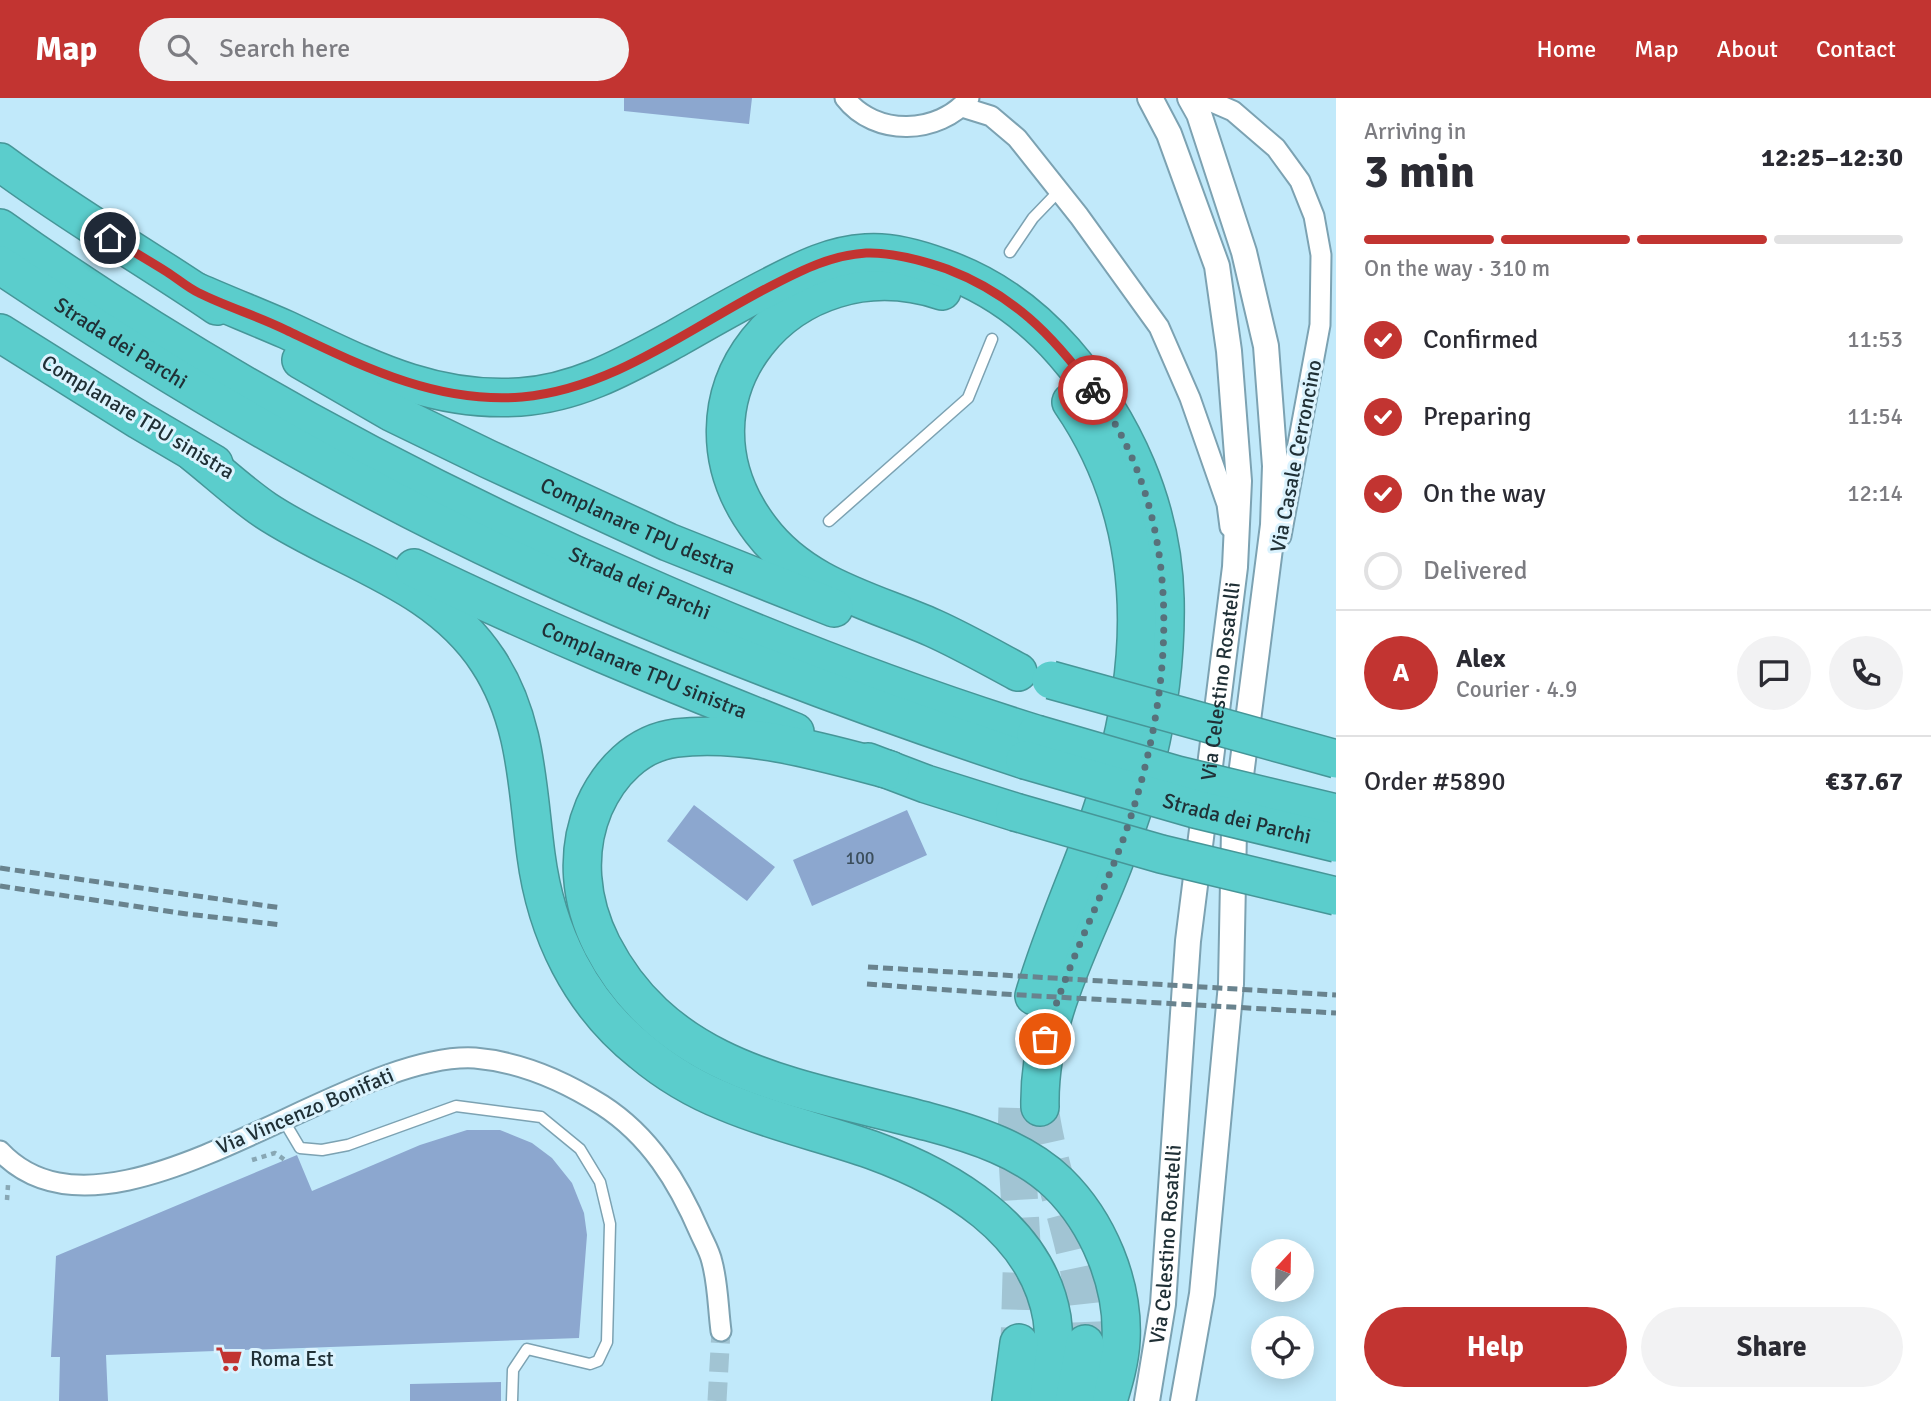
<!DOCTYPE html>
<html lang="en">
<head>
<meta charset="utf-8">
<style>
  body { margin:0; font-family:Signika,sans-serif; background:#f2f2f3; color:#2b2b33; height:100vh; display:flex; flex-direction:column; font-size:26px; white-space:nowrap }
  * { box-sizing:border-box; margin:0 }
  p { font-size:23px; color:#7c7c81 }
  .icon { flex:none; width:38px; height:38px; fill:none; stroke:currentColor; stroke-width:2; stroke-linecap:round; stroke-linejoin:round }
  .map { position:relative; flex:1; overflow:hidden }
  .panel { display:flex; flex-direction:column; background:#fff; width:595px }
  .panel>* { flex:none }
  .needle { width:46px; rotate:22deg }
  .fabs { position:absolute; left:1251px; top:1141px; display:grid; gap:14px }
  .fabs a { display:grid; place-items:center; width:63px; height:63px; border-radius:50%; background:#fff; box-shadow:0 4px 18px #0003; font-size:35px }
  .pin { position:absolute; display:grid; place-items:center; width:60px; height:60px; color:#fff; margin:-30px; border:4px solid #fff; border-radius:50%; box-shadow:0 2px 7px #0007 }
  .courier { position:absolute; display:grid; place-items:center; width:70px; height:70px; margin:-35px; border:5px solid #c23431; border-radius:50%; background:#fff; color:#222; box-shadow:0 2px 9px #0007 }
  .head em { font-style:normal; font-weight:800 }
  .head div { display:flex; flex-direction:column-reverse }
  .head { display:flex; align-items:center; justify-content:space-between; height:119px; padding:0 28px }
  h1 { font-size:46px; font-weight:800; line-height:52px }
  .bar { display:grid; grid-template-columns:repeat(4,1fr); gap:10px 7px; align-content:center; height:84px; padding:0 28px }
  .bar i { height:9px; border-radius:5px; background:#e1e1e2 }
  .bar .on { background:#c23431 }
  .bar p { grid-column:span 4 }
  .line { display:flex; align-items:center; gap:18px; padding:0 28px; border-top:2px solid #e1e1e2 }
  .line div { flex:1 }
  .round { display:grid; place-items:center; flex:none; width:74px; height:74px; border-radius:37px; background:#f2f2f3 }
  ol { padding:0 28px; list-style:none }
  li { display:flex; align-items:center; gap:21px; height:77px }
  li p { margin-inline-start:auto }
  li .icon { padding:7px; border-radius:50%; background:#c23431; color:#fff; stroke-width:4 }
  li:last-child { color:#7c7c81 }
  li i { width:38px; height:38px; border:4px solid #e1e1e2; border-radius:50% }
  .cta { display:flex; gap:14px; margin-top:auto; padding:14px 28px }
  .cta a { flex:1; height:80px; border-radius:42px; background:#c23431; color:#fff; font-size:28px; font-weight:800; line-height:80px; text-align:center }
  .cta a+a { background:#f2f2f3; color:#2b2b33 }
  header { display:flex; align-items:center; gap:42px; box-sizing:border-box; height:98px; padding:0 35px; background:#c23431; color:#fff }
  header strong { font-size:33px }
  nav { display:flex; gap:38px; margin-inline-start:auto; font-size:24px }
  .search { width:490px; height:63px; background:#f2f2f3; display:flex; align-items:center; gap:18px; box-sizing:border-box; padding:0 24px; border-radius:38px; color:#7c7c81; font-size:26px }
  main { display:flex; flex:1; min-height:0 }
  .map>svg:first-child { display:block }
</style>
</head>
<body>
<header>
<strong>Map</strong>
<div class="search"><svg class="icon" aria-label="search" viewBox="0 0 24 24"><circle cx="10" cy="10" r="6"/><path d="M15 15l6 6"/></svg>Search here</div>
<nav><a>Home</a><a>Map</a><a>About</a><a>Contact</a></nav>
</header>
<main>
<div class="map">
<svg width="1336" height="1303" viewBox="0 0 1336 1303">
  <rect width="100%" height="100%" fill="#c1e9fa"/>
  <!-- building -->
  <path fill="#8ca7cf" d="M624 0H752L749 26 624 13Z
    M694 707 775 769 747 803 667 743Z
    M907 712 927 757 812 808 793 762Z
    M467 1032H500L532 1045 552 1060 572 1085 584 1115 587 1137 579 1240 106 1257 108 1303H59L60 1259H51L56 1158 297 1057 312 1093 420 1047Z
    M501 1284V1303H410V1286Z"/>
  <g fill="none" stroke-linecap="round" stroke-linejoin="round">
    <!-- minor-tunnel -->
    <path stroke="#a1c4d3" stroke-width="19" stroke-dasharray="19 10" stroke-linecap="butt" d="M717 1303 721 1233"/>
    <!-- motorway-tunnel -->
    <path stroke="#a1c4d3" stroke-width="37" stroke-dasharray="37 18" stroke-linecap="butt" d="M1040 1009C1050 1086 1090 1170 1085 1246
      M1017 1010 1016 1043 1022 1145 1019 1245"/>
    <!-- service casing -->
    <g stroke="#7ca2b2" stroke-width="13">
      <path id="service" d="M1010 154 1033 120 1059 93
        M829 423 968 300 992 241
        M284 1023 300 1050 322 1052 348 1047 456 1008 541 1019 580 1051 600 1084 610 1126 607 1244 598 1263 590 1266 527 1251 513 1272 512 1303"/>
    </g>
    <!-- minor casing -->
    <g stroke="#7ca2b2" stroke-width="23">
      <path id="minor" d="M845 0C875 39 939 37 969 0
        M1203 0 1233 13 1276 50 1300 83 1314 118 1321 157 1320 227 1281 438
        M962 9 991 18 1017 40 1079 118 1159 229 1190 300 1227 406 1230 429
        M0 1053C109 1169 343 952 475 960 521 964 564 983 602 1007 650 1038 678 1084 700 1135 704 1144 710 1154 712 1164 718 1186 718 1210 721 1233"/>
    </g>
    <!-- tertiary casing -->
    <g stroke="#7ca2b2" stroke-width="28">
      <g id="tertiary">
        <path id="s1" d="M1147 1303 1163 1206 1188 843 1235 469 1239 383 1229 253 1217 168 1169 36 1150 0"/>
        <path d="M1183 1303 1202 1196 1231 886 1234 732 1273 427 1275 368 1266 248 1244 154 1199 16 1190 0"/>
      </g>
    </g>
    <!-- motorway casing -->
    <g stroke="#469698" stroke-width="40">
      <g id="motorway">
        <path d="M0 64C70 116 145 159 217 208"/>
        <path id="s2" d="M0 130C198 271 411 386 634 483 765 541 898 593 1036 636"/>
        <path id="s3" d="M0 167C170 281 347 386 533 471 693 545 858 607 1025 662"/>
        <path d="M942 193C791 143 660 300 761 432 804 489 872 503 933 530 962 543 990 559 1018 574"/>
        <path d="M197 194C227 207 257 219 287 232 364 268 431 305 520 299 578 295 625 268 675 241 708 222 741 203 775 186 804 171 832 157 866 155 891 153 919 161 943 170 991 187 1030 215 1064 254 1124 323 1163 409 1165 501 1167 592 1146 683 1113 767 1082 847 1038 921 1040 1009"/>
        <path d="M0 235 139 322 214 366"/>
        <path id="s4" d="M301 262 391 314 488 361 668 444 834 510"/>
        <path d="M194 355C218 374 240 395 265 412 340 462 436 483 488 563 527 622 527 689 536 757 546 834 580 905 642 954 667 975 696 992 726 1004 773 1024 823 1035 872 1052 949 1080 1037 1131 1052 1220 1056 1248 1052 1276 1045 1303"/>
        <path id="s5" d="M414 470C539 531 666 583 795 634"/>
        <path d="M868 664 926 686 1015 714"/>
        <path d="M890 672C822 654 748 632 676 640 637 645 609 675 594 709 575 754 580 804 602 847 669 977 803 990 929 1024 974 1036 1024 1052 1058 1085 1098 1124 1124 1186 1121 1242 1120 1263 1114 1283 1108 1303"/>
        <path d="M1034 898C1052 836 1079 778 1100 718 1149 577 1158 431 1071 304"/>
        <path d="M1011 1303 1019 1245"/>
        <path d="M1074 1303 1085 1246"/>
      </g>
    </g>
    <!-- path -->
    <path stroke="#88a7b4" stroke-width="4.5" stroke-dasharray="5 5" stroke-linecap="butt" d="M252 1062 275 1055 285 1062
      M7 1102 8 1087H12"/>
    <!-- service -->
    <use href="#service" stroke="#fff" stroke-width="10"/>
    <!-- minor -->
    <use href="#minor" stroke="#fff" stroke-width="19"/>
    <!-- tertiary -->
    <use href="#tertiary" stroke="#fff" stroke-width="24"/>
    <!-- motorway -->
    <use href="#motorway" stroke="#5bcdcc" stroke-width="37"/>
    <!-- rail -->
    <path stroke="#69838e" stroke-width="5" stroke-dasharray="10 5" stroke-linecap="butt" d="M0 770 282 810
      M0 788 187 816 282 827
      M868 869 1336 897
      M867 886 1003 896 1336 915"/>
    <!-- motorway-bridge casing -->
    <g stroke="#469698" stroke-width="40" stroke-linecap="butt">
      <g id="motorway-bridge">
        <path d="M1051 582 1336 661"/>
        <path d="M1036 636 1177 677 1336 715"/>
        <path id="s6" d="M1025 662 1195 711 1336 745"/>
        <path d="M1015 714 1161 756 1336 798"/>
      </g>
    </g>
    <!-- motorway-bridge -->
    <use href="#motorway-bridge" stroke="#5bcdcc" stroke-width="37"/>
  </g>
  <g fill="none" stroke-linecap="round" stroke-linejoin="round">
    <!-- done -->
    <path stroke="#58717b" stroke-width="7" stroke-dasharray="0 12.6" d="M1045 941C1065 871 1099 807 1124 739 1175 594 1189 422 1093 292"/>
    <!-- route -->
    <path stroke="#c23431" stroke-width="9" d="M110 140C129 151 148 162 167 174 178 181 188 190 199 195 227 209 258 218 286 232 362 268 436 306 522 299 614 291 692 228 773 187 802 172 832 157 866 155 893 154 921 162 947 171 1012 196 1052 236 1093 292"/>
  </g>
  <!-- icons -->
  <defs>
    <g id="supermarket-bare" transform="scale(2.1)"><path d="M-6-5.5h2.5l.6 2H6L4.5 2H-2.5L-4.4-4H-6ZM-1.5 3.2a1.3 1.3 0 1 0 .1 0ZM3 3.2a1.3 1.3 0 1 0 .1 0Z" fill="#c23431" stroke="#dbf3fe" stroke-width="2.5" paint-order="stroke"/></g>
  </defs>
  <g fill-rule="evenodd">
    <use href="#supermarket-bare" x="229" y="1261"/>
  </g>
  <g text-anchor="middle" stroke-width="6" stroke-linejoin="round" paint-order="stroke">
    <!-- number labels -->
    <g font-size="18" fill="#3b4e5c">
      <text x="860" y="766">100</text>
    </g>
    <!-- street labels -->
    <g font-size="21" fill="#203036" stroke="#dbf3fe">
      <text dy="7" stroke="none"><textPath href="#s3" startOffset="144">Strada dei Parchi</textPath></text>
      <text transform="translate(138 319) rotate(31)" y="7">Complanare TPU sinistra</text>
      <text transform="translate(1296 358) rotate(-79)" y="7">Via Casale Cerroncino</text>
      <text dy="7" stroke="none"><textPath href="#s4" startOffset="376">Complanare TPU destra</textPath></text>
      <text dy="7" stroke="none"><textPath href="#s2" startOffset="733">Strada dei Parchi</textPath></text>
      <text dy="7" stroke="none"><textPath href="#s5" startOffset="252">Complanare TPU sinistra</textPath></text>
      <text dy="7" stroke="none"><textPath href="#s1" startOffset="724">Via Celestino Rosatelli</textPath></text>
      <text dy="7" stroke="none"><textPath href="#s6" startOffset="220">Strada dei Parchi</textPath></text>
      <text transform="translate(305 1013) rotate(-23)" y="7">Via Vincenzo Bonifati</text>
      <text dy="7" stroke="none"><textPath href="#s1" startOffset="158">Via Celestino Rosatelli</textPath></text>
    </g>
    <!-- poi labels -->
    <g font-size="21" fill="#203036" stroke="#dbf3fe" text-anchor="start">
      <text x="250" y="1268">Roma Est</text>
    </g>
  </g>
</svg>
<div class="fabs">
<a><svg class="needle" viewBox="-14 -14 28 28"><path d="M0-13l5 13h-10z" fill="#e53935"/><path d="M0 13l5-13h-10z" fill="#7c7c81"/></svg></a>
<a><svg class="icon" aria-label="locate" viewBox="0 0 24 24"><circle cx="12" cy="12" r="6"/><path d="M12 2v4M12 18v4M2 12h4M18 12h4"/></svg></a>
</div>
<div class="pin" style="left:1045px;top:941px;background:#ea580c"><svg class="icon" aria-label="bag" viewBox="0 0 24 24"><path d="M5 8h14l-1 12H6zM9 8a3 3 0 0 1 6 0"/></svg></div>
<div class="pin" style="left:110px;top:140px;background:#1f2937"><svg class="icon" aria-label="home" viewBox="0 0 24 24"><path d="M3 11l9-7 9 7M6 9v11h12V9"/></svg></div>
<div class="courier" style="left:1093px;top:292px"><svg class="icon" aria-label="bike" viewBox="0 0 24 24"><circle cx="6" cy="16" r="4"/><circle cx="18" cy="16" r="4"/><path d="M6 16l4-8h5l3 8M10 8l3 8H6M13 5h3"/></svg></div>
</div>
<section class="panel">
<div class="head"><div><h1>3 min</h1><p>Arriving in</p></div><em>12:25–12:30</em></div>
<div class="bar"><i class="on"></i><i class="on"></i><i class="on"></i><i></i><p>On the way · 310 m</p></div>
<ol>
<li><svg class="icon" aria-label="check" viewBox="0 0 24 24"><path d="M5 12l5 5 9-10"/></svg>Confirmed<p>11:53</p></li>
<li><svg class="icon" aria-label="check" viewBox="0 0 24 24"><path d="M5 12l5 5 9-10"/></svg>Preparing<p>11:54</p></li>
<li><svg class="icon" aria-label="check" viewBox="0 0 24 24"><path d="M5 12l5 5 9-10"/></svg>On the way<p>12:14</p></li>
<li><i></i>Delivered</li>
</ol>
<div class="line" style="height:126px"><b class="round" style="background:#c23431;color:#fff">A</b><div><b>Alex</b><p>Courier · 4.9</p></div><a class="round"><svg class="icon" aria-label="chat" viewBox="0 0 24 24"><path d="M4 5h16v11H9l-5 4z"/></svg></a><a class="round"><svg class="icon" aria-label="phone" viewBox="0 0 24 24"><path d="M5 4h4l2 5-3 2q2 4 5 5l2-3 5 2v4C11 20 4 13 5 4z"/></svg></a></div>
<div class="line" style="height:91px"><div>Order #5890</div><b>€37.67</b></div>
<div class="cta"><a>Help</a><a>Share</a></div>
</section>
</main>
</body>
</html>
